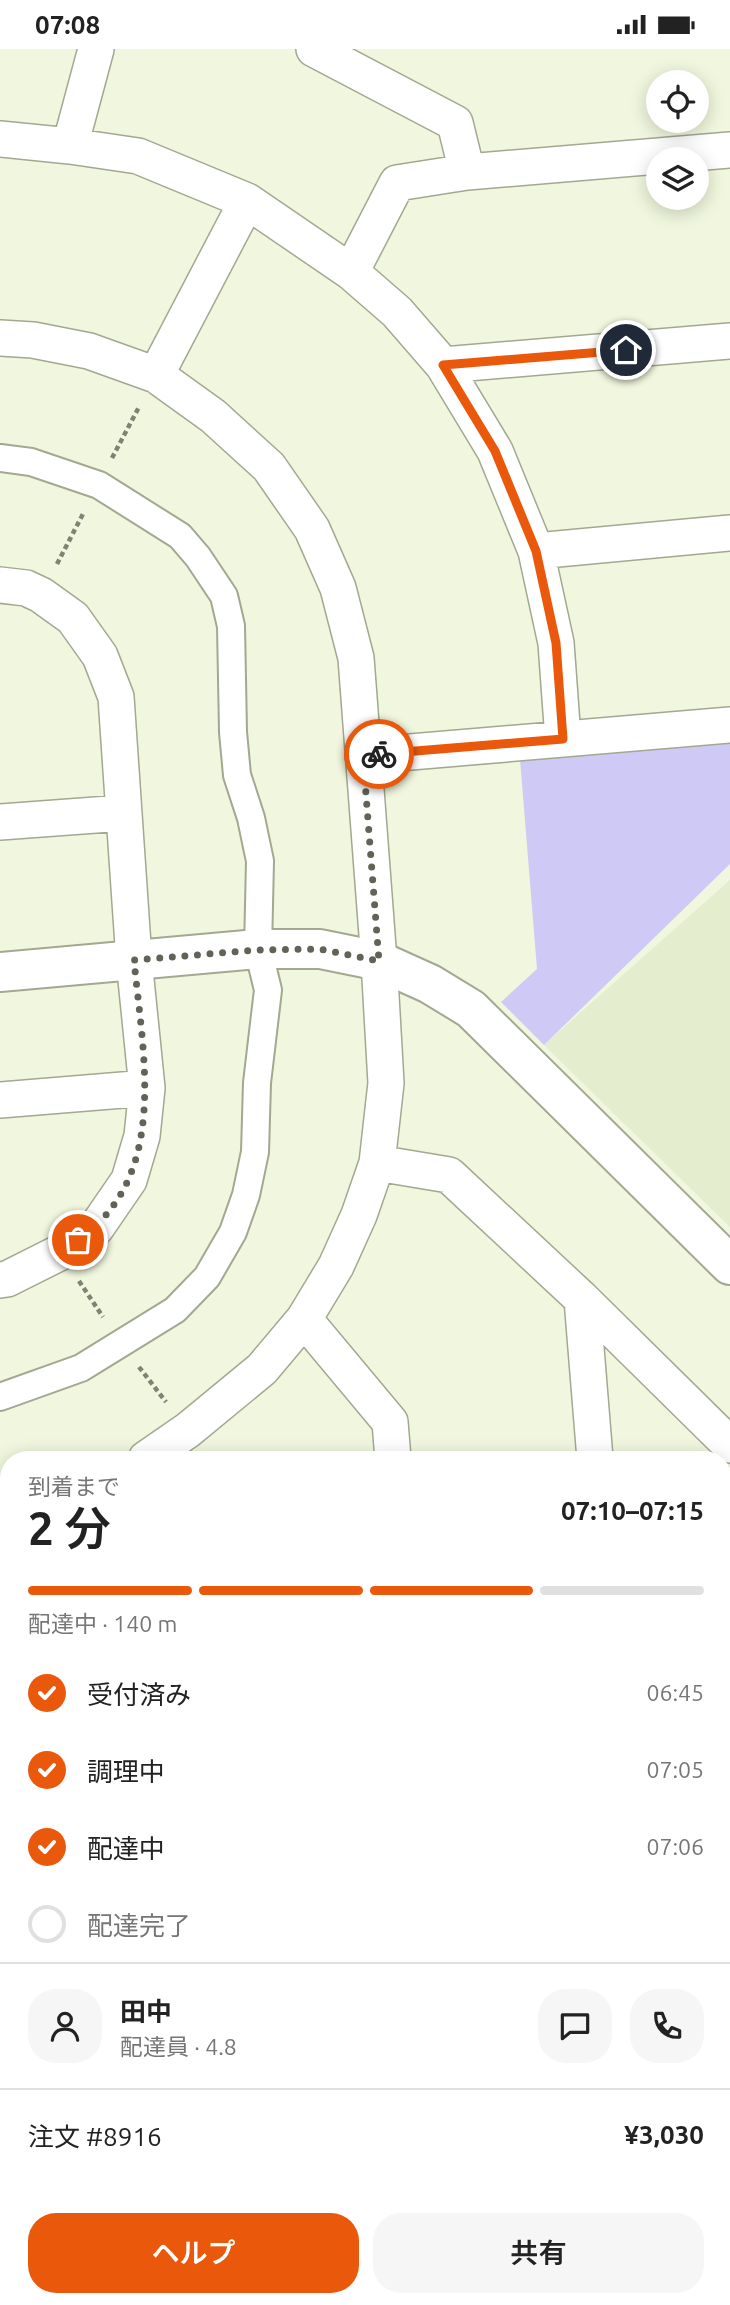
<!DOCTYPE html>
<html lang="ja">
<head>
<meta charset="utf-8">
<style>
  body { margin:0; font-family:Ubuntu,"Noto Sans JP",sans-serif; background:#f6f6f6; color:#222; height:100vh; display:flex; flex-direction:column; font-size:26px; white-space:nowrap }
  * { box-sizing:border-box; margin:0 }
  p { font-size:23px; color:#767676 }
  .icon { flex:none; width:38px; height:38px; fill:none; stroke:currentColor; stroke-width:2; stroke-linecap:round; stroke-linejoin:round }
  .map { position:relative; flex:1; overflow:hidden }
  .drawer { position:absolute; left:0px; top:1402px; width:732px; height:856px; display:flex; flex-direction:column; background:#fff; border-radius:28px 28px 0 0; box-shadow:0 4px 18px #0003 }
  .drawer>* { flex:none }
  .controls { position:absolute; left:646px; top:21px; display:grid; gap:14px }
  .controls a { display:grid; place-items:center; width:63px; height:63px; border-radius:50%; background:#fff; box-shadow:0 4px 18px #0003; font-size:35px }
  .pin { position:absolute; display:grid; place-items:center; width:60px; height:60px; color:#fff; margin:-30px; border:4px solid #fff; border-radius:50%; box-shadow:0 2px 7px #0007 }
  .courier { position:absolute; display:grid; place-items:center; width:70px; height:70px; margin:-35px; border:5px solid #ea580c; border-radius:50%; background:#fff; color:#222; box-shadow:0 2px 9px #0007 }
  .headline em { font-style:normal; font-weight:600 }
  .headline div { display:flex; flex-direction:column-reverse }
  .headline { display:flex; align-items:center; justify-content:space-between; height:119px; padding:0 28px }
  h1 { font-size:46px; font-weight:600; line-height:52px }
  .bar { display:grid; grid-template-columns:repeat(4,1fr); gap:10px 7px; align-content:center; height:84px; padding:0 28px }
  .bar i { height:9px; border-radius:5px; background:#e0e0e0 }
  .bar .current { background:#ea580c }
  .bar p { grid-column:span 4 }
  .line { display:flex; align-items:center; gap:18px; padding:0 28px; border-top:2px solid #e0e0e0 }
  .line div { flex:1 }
  .round { display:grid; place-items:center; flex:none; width:74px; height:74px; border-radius:28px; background:#f6f6f6 }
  ol { padding:0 28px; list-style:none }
  li { display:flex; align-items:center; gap:21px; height:77px }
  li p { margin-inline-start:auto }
  li .icon { padding:7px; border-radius:50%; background:#ea580c; color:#fff; stroke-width:4 }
  li:last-child { color:#767676 }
  li i { width:38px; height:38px; border:4px solid #e0e0e0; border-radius:50% }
  .cta { display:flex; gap:14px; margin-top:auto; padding:14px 28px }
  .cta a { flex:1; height:80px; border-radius:28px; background:#ea580c; color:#fff; font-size:28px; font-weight:600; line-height:80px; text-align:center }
  .cta a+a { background:#f6f6f6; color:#222 }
  .status { display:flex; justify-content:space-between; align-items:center; height:49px; padding:0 35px; background:#fff; direction:ltr }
  .status svg { height:19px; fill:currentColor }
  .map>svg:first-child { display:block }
</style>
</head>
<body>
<div class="status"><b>07:08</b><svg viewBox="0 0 49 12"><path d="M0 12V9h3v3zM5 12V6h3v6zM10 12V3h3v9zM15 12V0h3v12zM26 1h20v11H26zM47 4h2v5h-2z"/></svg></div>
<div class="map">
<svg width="730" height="2256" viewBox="0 0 730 2256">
  <rect width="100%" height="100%" fill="#f0f7de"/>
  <!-- built -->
  <path fill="#e4edcd" d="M730 831V1178L544 996Z"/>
  <!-- green -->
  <path fill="#cfcaf5" d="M730 692V815L544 996 501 953 537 920 520 710Z"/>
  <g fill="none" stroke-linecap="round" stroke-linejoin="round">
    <!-- pedestrian casing -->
    <g stroke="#a2a891" stroke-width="30">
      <path id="pedestrian" d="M0 409 31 413 99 436 180 487 198 508 224 547 231 577 233 683 237 726 251 769 260 812 258 900 268 941 257 1034 255 1103 246 1146 233 1183 207 1228 175 1261 81 1319 0 1348"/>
    </g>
    <!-- minor casing -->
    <g stroke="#a2a891" stroke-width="38">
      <path id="minor" d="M314 0 455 74 467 123
        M0 90 70 97 138 107 247 152 351 223 397 263 443 316 495 402 536 502 556 594 563 690
        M70 97 96 0
        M351 223 397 134 467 123 730 101
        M0 289 33 291 89 302 156 326 213 367 269 418 312 480 338 539 356 609 379 912 386 1034 377 1114 359 1166 336 1217 304 1270 262 1320 188 1381 146 1410
        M443 316 730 292
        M156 326 247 152
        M536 502 730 484
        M0 536 26 539 41 546 73 569 100 607 116 648 134 911 147 1039 142 1087 129 1131 96 1179 59 1204 7 1230 0 1231
        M363 707 730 676
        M0 773 123 764
        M0 1051 147 1039
        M377 1114 449 1126 582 1250 595 1410
        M582 1250 730 1396
        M304 1270 390 1373 393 1410
        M0 1454 9 1453
        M0 1578 9 1683
        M723 1702 730 1694
        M0 1877H9
        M723 1904 730 1900
        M0 2012 9 2013
        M0 2112 9 2115
        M0 2190 9 2192
        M281 2249 322 2256
        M669 2249 725 2256"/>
    </g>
    <!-- tertiary casing -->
    <g stroke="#a2a891" stroke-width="42">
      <path id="tertiary" d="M0 923 258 900H320L379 912 430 935 471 960 730 1216"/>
    </g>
    <!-- path -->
    <path stroke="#7e8373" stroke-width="4.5" stroke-dasharray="5 3.5" stroke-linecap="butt" d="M112 409 139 358
      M57 515 84 463
      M79 1232 103 1268
      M139 1318 166 1353"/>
    <!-- pedestrian -->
    <use href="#pedestrian" stroke="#fff" stroke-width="26"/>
    <!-- minor -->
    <use href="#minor" stroke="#fff" stroke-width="35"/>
    <!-- tertiary -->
    <use href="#tertiary" stroke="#fff" stroke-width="38"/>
  </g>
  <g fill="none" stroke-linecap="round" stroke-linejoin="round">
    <!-- done -->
    <path stroke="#606456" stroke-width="7" stroke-dasharray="0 12.6" d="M78 1191C170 1127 143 1007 134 911L258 901 320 900 379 912 363 707 379 705"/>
    <!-- route -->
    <path stroke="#ea580c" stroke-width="9" d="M379 705 563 690 556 594 536 502 495 402 443 316 626 301"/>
  </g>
</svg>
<div class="controls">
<a><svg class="icon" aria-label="locate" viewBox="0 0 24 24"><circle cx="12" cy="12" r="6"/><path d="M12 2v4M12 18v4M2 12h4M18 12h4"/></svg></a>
<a><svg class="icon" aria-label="layers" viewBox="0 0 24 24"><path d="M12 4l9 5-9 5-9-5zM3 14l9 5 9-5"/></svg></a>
</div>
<div class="pin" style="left:78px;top:1191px;background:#ea580c"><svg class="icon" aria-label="bag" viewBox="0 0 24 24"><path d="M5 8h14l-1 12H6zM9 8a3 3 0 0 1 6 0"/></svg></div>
<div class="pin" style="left:626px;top:301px;background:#1f2937"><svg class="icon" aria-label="home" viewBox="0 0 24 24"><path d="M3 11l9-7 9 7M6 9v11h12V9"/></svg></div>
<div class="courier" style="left:379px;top:705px"><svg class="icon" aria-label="bike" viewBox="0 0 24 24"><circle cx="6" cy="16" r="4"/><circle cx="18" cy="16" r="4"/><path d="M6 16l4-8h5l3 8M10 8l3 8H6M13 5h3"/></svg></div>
<section class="drawer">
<div class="headline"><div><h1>2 分</h1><p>到着まで</p></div><em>07:10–07:15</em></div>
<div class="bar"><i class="current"></i><i class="current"></i><i class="current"></i><i></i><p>配達中 · 140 m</p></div>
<ol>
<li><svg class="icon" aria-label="check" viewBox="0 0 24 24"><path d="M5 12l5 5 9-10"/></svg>受付済み<p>06:45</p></li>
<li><svg class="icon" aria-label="check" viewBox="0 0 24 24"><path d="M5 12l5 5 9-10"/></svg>調理中<p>07:05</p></li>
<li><svg class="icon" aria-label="check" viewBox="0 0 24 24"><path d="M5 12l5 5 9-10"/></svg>配達中<p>07:06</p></li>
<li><i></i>配達完了</li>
</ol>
<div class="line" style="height:126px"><a class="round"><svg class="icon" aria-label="person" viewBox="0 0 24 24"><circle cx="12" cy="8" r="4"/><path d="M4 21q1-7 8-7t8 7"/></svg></a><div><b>田中</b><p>配達員 · 4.8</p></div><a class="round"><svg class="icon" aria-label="chat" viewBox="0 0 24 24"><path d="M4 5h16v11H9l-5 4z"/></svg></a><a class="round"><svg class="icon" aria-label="phone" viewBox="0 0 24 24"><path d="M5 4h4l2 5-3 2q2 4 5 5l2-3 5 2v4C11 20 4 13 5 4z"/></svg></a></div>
<div class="line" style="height:91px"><div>注文 #8916</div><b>¥3,030</b></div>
<div class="cta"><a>ヘルプ</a><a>共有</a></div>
</section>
</div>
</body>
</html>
